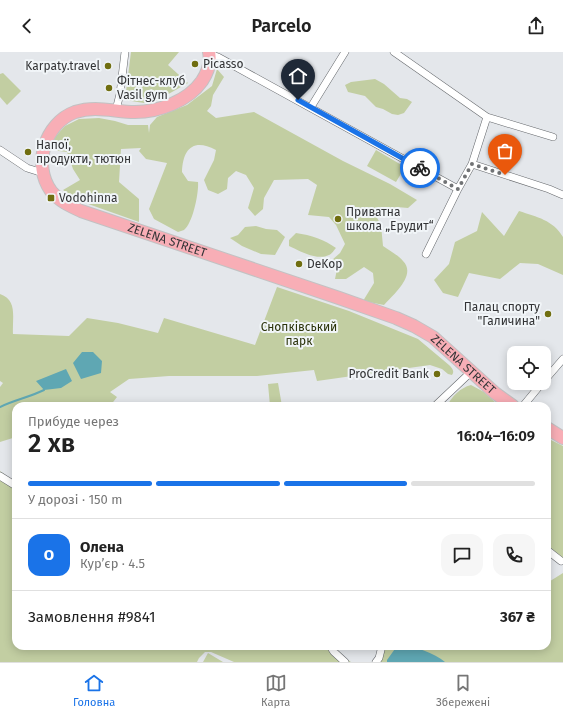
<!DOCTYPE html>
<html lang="uk">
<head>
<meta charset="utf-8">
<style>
  body { margin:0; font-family:"Fira Sans",sans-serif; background:#f6f6f6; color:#222; height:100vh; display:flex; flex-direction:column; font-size:15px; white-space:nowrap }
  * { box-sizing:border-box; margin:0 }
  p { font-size:13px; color:#767676 }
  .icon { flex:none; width:22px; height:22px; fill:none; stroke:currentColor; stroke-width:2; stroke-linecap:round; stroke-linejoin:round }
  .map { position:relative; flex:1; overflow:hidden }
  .drawer { position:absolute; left:12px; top:350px; width:539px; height:248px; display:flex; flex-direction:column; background:#fff; border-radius:12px; box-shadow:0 2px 10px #0003 }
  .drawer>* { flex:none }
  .buttons { position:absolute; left:507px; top:294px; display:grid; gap:8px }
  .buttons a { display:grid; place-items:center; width:44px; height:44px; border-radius:8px; background:#fff; box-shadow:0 2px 10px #0003; font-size:20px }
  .pin { position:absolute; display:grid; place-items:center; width:34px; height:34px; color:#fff; margin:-41px -17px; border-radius:50% 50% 50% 0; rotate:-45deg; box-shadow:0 0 4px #0007 }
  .pin .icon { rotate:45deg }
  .courier { position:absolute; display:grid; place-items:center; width:40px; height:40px; margin:-20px; border:3px solid #1a73e8; border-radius:50%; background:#fff; color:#222; box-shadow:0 1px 5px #0007 }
  .head em { font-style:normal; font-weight:600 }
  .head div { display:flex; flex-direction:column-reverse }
  .head { display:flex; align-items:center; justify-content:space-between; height:68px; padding:0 16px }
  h1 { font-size:26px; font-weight:600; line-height:30px }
  .bar { display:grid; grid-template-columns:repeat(4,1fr); gap:6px 4px; align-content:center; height:48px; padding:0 16px }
  .bar i { height:5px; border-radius:3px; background:#e0e0e0 }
  .bar .current { background:#1a73e8 }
  .bar p { grid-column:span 4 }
  .line { display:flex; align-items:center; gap:10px; padding:0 16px; border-top:1px solid #e0e0e0 }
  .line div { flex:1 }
  .round { display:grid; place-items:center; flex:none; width:42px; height:42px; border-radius:12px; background:#f6f6f6 }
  header { display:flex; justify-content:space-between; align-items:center; height:52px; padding:0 16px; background:#fff; font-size:18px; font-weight:600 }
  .tabs { display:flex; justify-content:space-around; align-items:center; height:56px; border-top:1px solid #e0e0e0; background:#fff; font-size:11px; color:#767676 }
  .tabs a { display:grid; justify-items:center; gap:2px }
  .tabs .current { color:#1a73e8 }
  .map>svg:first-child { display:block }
</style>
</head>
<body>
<header><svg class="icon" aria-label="back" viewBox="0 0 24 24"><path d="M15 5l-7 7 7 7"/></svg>Parcelo<svg class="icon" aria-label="share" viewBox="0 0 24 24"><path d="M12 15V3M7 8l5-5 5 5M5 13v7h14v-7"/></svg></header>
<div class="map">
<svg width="563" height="610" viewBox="0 0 563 610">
  <rect width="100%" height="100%" fill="#e4e7eb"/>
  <!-- green -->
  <path fill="#c2cea2" d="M131 0H179L168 13 188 31 156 49 144 51 125 48Z
    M217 17 224 25 213 43 211 54 207 59 216 66 254 60 343 109 390 132 417 148 408 156 397 155 376 164 381 173 383 194C390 199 398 203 403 209 417 223 393 243 384 253L363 249 374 231 373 221 364 215 346 227H335L337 217 332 208 340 201 345 192 336 173 329 165 308 163 317 133 308 127 274 128 264 146 263 157 255 164 248 156 254 136 246 123 236 119 228 126 227 137 218 142 208 138 204 128 214 108 216 98C193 86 183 97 182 120L188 129 198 130C199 140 193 171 184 178 182 179 180 179 178 180L154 167 149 157 167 111 146 107 139 99 141 96 121 97 119 130 139 147V170L77 148 63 138 80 128 73 117 67 100 51 98 55 85 65 74 79 67 99 66 115 69 128 73H148L149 81 150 73 157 65 187 53 212 34Z
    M3 21 21 39 7 53 0 45V22Z
    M375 27 384 32 400 46 407 47 412 50 404 61 398 63 392 62 383 57 376 55 365 44 348 40 345 33 351 30Z
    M376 98 405 115 396 130 367 114Z
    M519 159C537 165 553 168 563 185V223L538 212 520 211 500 227 469 221 458 245 443 241 434 228 449 212 455 190 477 179 482 160 504 184Z
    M256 174 266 177 277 178 285 185 275 203 261 202 242 194 230 186 238 183 245 175Z
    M296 181C311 183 325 188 336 196 334 198 332 202 329 203 317 209 300 199 289 194V188Z
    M277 235 349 259 418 287 449 313C452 316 455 319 452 323L448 322 442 317 430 313 317 329 314 318 257 324H169L129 327 110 340 117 345 110 354H16V385L0 390V335L3 331 0 329V242C18 248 12 266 13 282L69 284 87 266 118 271 158 281 164 266 255 293Z
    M278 331 282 354H270L268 332Z
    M471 333 484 340 496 351 501 354H447C452 344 460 336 471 333Z
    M547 386 563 394V506L547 493Z
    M0 419 16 431V594H334L344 605 351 610H234L211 600H205L199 606 197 610H0Z
    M563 521V610H379L385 594H440L441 595 459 594H547V531Z
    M208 601 223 610H203Z"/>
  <!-- water -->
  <path fill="#5fa7b3" d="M82 300H93L102 309 101 321 81 327 73 311Z
    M66 317 72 329 61 336 44 338 36 329Z
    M397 594C411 593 434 600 445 610H387V608Z"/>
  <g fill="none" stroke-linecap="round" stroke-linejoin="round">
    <!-- stream -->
    <path stroke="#5fa7b3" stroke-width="2" d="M0 355C14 348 30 345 44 338"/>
    <!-- minor casing -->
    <g stroke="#65686c" stroke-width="8">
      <path id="minor" d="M394 0 487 65 553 85
        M209 2 218 5 458 137
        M311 55 345 0
        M116 58 120 42 125 0
        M0 98 27 116 43 121
        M472 112 549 137 563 143
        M426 202 458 137 472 112 487 65
        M544 329 563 307
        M435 354 471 320
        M523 354 542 331
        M0 424 16 434
        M547 498 561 509
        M330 594 334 600 345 610
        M376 610 379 606 382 594"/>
    </g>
    <!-- primary casing -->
    <g stroke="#c2c2c3" stroke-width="14">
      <g id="primary">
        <path id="s1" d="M209 0C211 10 208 20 202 29 188 49 159 60 135 60 115 60 96 53 75 60 45 71 32 113 51 139 59 149 70 154 81 159L339 246 396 266 414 274 433 285 495 341 513 354"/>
        <path d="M547 376 563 386"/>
      </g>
    </g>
    <!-- minor -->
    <use href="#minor" stroke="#fff" stroke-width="7"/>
    <!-- primary -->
    <use href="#primary" stroke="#f8aeb6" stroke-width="12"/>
  </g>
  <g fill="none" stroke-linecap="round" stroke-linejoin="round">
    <!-- done -->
    <path stroke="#717375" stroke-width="4" stroke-dasharray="0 7.2" d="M420 116 458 137 472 112 505 123"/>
    <!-- route -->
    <path stroke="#1a73e8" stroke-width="5" d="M298 48 420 116"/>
  </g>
  <!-- markers -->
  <g fill="#706e10" stroke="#f1f5f8" stroke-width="1.5">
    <circle cx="195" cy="12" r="4"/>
    <circle cx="108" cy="14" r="4"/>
    <circle cx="109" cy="36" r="4"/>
    <circle cx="28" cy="100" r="4"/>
    <rect x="47" y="142" width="8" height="8" rx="2"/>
    <circle cx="338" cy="167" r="4"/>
    <circle cx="299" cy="212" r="4"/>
    <circle cx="548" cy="262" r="4"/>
    <circle cx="437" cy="322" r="4"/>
  </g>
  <g text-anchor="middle" stroke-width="4" stroke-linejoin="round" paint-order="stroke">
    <!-- poi labels -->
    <g font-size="12" fill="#333436" stroke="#f1f5f8" text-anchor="start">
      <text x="203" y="16">Picasso</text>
      <text x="100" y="18" text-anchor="end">Karpaty.travel</text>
      <text x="117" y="33">Фітнес-клуб<tspan x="117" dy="14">Vasil gym</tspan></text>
      <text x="36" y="97">Напої,<tspan x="36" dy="14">продукти, тютюн</tspan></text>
      <text x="59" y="150">Vodohinna</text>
      <text x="346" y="164">Приватна<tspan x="346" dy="14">школа „Ерудит“</tspan></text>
      <text x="307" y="216">DeKop</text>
      <text x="540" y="259" text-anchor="end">Палац спорту<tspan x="540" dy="14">"Галичина"</tspan></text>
      <text x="429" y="326" text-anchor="end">ProCredit Bank</text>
    </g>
    <!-- street labels -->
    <g font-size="12" fill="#333436" stroke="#f1f5f8">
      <text dy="4" stroke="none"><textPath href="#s1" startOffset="389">ZELENA STREET</textPath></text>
      <text dy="4" stroke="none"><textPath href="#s1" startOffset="713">ZELENA STREET</textPath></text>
    </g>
    <!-- park labels -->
    <g font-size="12" fill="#2c340b" stroke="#f1f5f8">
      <text x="299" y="279">Снопківський<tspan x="299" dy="14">парк</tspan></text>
    </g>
  </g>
</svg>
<div class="buttons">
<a><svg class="icon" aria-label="locate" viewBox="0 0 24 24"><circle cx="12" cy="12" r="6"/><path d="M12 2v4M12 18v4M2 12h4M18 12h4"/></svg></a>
</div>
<div class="pin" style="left:505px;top:123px;background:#ea580c"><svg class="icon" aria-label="bag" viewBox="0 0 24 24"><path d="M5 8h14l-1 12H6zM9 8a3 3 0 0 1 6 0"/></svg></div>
<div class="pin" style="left:298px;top:48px;background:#1f2937"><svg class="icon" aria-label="home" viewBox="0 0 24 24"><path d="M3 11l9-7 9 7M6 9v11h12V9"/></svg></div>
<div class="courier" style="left:420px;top:116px"><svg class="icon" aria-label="bike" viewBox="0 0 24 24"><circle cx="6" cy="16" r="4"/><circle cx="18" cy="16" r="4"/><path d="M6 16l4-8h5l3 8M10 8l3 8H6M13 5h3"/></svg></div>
<section class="drawer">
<div class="head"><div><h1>2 хв</h1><p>Прибуде через</p></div><em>16:04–16:09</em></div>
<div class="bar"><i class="current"></i><i class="current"></i><i class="current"></i><i></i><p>У дорозі · 150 m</p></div>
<div class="line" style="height:72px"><b class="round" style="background:#1a73e8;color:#fff">О</b><div><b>Олена</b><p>Кур’єр · 4.5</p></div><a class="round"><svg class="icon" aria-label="chat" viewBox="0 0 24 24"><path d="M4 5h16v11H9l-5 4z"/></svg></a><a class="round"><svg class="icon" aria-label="phone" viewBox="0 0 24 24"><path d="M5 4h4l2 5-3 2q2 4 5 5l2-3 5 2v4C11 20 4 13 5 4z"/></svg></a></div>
<div class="line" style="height:52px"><div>Замовлення #9841</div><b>367 ₴</b></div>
</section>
</div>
<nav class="tabs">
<a class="current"><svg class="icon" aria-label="home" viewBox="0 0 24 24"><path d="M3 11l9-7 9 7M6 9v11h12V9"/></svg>Головна</a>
<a><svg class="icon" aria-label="map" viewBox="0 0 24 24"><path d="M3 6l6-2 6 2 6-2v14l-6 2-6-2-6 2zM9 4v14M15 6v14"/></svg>Карта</a>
<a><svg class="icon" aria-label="saved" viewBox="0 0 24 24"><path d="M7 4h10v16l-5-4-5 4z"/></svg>Збережені</a>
</nav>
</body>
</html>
